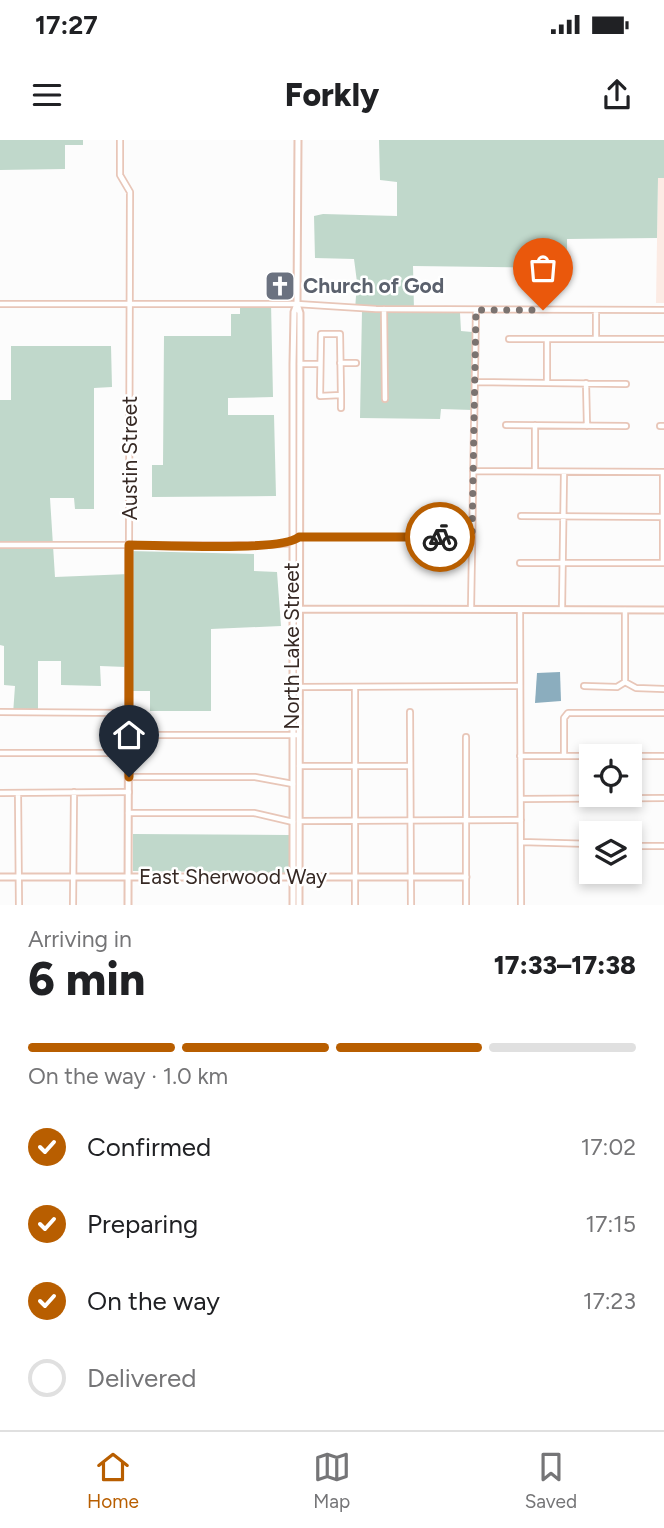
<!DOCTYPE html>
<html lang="en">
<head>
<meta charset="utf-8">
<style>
  body { margin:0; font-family:Figtree,sans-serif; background:#f2f2f2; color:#202124; height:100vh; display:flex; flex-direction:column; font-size:26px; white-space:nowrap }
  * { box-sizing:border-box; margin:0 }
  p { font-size:23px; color:#757577 }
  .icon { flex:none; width:38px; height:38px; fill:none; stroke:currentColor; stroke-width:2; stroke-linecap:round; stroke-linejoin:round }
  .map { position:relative; height:765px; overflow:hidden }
  .panel { display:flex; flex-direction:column; background:#fff; flex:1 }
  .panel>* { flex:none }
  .fabs { position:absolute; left:579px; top:604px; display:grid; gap:14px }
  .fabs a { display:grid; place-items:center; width:63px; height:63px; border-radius:0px; background:#fff; box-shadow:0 4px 10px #0003; font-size:35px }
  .pin { position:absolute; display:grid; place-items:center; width:60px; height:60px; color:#fff; margin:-72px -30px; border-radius:50% 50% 50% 0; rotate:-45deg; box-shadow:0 0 7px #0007 }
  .pin .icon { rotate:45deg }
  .courier { position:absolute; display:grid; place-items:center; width:70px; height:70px; margin:-35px; border:5px solid #b85e00; border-radius:50%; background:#fff; color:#222; box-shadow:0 2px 9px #0007 }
  .summary em { font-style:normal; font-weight:800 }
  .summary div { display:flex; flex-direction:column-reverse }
  .summary { display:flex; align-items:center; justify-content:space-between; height:119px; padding:0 28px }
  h1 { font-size:46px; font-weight:800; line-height:52px }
  .bar { display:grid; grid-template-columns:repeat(4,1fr); gap:10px 7px; align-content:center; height:84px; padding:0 28px }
  .bar i { height:9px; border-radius:5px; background:#e0e0e0 }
  .bar .active { background:#b85e00 }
  .bar p { grid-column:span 4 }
  ol { padding:0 28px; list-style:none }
  li { display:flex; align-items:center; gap:21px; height:77px }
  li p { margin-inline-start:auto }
  li .icon { padding:7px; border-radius:50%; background:#b85e00; color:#fff; stroke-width:4 }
  li:last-child { color:#757577 }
  li i { width:38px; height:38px; border:4px solid #e0e0e0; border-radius:50% }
  .status { display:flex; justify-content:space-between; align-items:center; height:49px; padding:0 35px; background:#fff; direction:ltr }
  .status svg { height:19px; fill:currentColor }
  header { display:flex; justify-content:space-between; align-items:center; height:91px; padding:0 28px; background:#fff; font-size:32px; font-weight:800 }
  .tab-bar { display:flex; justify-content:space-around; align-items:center; height:98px; border-top:2px solid #e0e0e0; background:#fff; font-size:19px; color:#757577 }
  .tab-bar a { display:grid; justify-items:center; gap:4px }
  .tab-bar .active { color:#b85e00 }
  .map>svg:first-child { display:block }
</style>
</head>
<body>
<div class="status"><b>17:27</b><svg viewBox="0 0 49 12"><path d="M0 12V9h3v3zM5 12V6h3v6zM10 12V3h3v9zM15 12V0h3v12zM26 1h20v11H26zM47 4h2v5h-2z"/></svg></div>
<header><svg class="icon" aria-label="menu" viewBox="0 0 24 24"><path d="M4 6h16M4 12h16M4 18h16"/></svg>Forkly<svg class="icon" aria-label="share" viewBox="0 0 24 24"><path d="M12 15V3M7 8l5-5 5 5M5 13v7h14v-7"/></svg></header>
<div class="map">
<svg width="664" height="765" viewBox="0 0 664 765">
  <rect width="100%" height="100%" fill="#fcfcfc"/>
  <!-- built -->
  <path fill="#fcebe4" d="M658 38H664V163H656Z"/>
  <!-- green -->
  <path fill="#c0d8cb" d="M0 0H83V5H65V29L0 30Z
    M379 0H664V38H658L657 98 567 99V128L413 126 414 170 460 173 461 191 472 192V270L441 269 440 279 360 278 362 170H355L357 142 354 119 315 118 314 76 323 74 397 76V42L380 40Z
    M271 163 273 257 228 258V275H274L276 356 152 357V325H163L164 196H231V174H240V165Z
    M11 206H111L112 247 94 248V369H75L74 358H50L55 437 129 434 130 411 254 414V431L277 432 281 486 211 489V571H150V551H127L126 527 100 526 101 546 61 545V521H38V574H13L15 546 4 545V506L0 505V260H11Z
    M133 694 289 695 290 733 133 731Z"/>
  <!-- water -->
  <path fill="#8badbe" d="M560 532 561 561 535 563 537 533Z"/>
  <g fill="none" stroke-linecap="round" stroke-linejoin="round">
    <!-- minor casing -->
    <g stroke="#e8c6b8" stroke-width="8">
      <path id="minor" d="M120 0V35L130 52 129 405
        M0 164H297L376 169 664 170
        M384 169 385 259
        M321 194H340L341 255 320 256Z
        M509 199H664
        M547 199V243
        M596 199V170
        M340 223H356
        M300 224H320
        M475 242 626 244
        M586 243 587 286
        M341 268V255
        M506 285 626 286
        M535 285V331
        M660 286H664
        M473 331 664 332
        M521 376 664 377
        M0 405H269L293 403 299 397H472
        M520 423H664
        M663 423V332
        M471 469 476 170
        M562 469 564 332
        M520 470 521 765
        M625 470V542
        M584 546 617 547 625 542 636 548 664 549
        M299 547 520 546
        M355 547V765
        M0 572 129 573
        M410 572 411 765
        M129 595H298
        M0 613H129
        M520 616H592
        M564 616V578L568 573H664
        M610 616H664
        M299 626H410
        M129 637H255L293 644
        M0 653 129 652
        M18 653 19 765
        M521 659 664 658
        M128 673H254L293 682
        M299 681 521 680
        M521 702 592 704
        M630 706H664
        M73 765 74 652
        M466 765V597"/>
    </g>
    <!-- tertiary casing -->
    <g stroke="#e8c6b8" stroke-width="9">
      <path id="tertiary" d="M298 0 297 164 300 173 299 765
        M295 469 664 470
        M0 737H466
        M128 765 129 405
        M293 765V224L294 172 297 164"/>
    </g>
    <!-- minor -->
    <use href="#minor" stroke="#fff" stroke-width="4.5"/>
    <!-- tertiary -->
    <use href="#tertiary" stroke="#fff" stroke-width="5"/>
  </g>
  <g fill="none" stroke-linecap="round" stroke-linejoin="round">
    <!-- done -->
    <path stroke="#7b7370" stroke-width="7" stroke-dasharray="0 12.6" d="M440 397H472L476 170H543"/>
    <!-- route -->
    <path stroke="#b85e00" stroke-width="9" d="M129 637V405C158 405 282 412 299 397H440"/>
  </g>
  <!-- icons -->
  <defs>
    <g id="church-square" transform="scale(1.575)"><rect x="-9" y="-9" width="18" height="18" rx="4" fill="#6b7280" stroke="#fff"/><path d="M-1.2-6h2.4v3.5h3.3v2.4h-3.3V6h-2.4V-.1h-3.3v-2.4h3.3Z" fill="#fff"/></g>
  </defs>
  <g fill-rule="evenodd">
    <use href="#church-square" x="280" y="146"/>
  </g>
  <g text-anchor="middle" stroke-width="5" stroke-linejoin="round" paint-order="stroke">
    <!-- worship labels -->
    <g font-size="21" font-weight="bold" fill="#5b616d" stroke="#fff" text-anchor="start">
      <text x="303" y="153">Church of God</text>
    </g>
    <!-- street labels -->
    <g font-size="21" fill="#362924" stroke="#fff">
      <text transform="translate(130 318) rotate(-90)" y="7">Austin Street</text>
      <text transform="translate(292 506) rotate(-90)" y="7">North Lake Street</text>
      <text x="233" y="744">East Sherwood Way</text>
    </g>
  </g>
</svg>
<div class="fabs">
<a><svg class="icon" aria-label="locate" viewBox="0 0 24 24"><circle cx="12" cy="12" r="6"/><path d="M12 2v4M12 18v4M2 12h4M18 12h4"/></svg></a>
<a><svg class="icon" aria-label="layers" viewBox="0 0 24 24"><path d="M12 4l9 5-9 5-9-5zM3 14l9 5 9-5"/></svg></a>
</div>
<div class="pin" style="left:543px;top:170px;background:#ea580c"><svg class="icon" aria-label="bag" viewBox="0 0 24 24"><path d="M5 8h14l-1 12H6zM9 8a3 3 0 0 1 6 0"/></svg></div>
<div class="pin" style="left:129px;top:637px;background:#1f2937"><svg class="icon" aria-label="home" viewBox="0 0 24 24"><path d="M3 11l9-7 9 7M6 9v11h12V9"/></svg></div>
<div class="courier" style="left:440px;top:397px"><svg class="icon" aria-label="bike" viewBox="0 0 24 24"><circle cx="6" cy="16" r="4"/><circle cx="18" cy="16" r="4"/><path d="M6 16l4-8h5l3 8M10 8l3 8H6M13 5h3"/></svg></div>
</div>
<section class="panel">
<div class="summary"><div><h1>6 min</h1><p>Arriving in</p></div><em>17:33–17:38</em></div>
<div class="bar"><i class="active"></i><i class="active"></i><i class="active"></i><i></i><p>On the way · 1.0 km</p></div>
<ol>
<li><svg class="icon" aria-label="check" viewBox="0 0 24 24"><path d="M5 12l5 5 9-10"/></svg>Confirmed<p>17:02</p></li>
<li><svg class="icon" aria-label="check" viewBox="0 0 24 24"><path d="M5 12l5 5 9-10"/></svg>Preparing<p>17:15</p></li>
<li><svg class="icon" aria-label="check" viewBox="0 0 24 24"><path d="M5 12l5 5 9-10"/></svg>On the way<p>17:23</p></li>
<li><i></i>Delivered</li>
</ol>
</section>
<nav class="tab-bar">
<a class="active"><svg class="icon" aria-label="home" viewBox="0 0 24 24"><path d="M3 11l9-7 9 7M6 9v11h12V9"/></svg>Home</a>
<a><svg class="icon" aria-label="map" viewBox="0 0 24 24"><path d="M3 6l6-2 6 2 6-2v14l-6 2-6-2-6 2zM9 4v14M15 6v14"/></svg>Map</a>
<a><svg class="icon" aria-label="saved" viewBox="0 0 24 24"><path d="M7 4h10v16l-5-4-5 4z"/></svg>Saved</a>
</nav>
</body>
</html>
